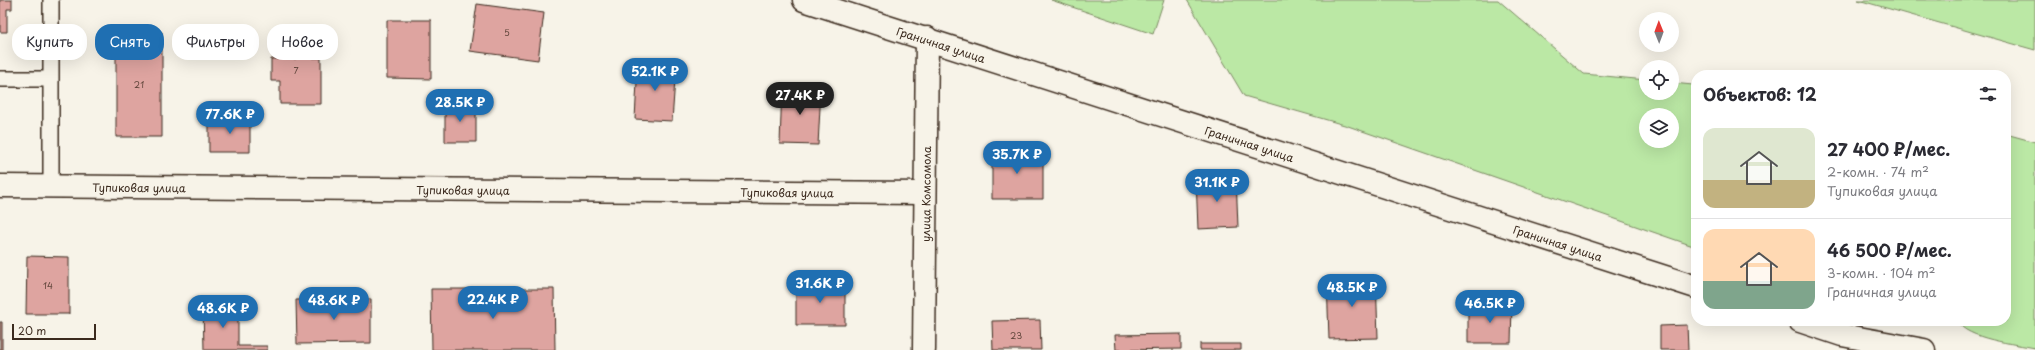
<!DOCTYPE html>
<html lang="ru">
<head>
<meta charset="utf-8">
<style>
  :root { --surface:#fff; --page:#f2f2f3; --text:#2b2b33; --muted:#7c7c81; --line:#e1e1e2; --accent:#1f6fb2 }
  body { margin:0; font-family:"Playpen Sans",sans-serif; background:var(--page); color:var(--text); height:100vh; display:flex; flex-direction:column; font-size:15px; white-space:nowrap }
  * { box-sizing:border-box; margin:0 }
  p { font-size:13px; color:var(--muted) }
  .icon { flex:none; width:22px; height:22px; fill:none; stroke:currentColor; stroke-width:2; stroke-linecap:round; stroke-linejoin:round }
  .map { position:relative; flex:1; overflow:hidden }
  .sheet { position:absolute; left:1691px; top:70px; width:320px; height:256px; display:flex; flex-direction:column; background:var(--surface); border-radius:16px; box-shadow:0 4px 16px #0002 }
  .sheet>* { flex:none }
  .hud { position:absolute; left:12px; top:24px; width:380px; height:36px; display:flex; gap:8px }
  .needle { width:26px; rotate:359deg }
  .tools { position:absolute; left:1639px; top:12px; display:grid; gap:8px }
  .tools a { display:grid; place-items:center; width:40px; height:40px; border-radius:50%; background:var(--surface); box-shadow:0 4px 16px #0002; font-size:20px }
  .scale { position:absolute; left:12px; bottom:10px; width:84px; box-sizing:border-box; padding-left:4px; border:2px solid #3b2a1e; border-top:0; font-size:11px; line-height:14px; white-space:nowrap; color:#3b2a1e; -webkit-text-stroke:3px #f7f3e8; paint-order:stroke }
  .price { position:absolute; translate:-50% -34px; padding:0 9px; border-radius:14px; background:var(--accent); color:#fff; font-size:13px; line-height:26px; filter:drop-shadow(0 1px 2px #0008) }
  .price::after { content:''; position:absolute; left:50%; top:24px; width:12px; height:9px; margin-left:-6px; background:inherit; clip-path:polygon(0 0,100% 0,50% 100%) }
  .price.selected { background:#222; color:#fff }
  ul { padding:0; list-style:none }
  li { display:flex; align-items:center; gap:12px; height:100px; padding:0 12px }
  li+li { border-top:1px solid var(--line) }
  li span { display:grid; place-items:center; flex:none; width:112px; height:80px; border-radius:12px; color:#555 }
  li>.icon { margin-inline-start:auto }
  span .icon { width:48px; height:48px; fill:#fffc; stroke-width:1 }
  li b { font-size:17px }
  h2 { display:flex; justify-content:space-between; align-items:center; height:48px; padding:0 12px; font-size:17px }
  .pill { padding:0 14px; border-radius:16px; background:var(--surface); box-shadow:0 4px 16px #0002; font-size:14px; line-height:36px }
  .pill.selected { background:var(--accent); color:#fff }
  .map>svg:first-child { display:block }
  .green { fill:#bbe8a5; stroke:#7b8962; fill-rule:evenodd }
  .building { fill:#dea4a0; stroke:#3b2a1e }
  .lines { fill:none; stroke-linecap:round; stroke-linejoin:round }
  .lane-casing { stroke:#3b2a1e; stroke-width:18 }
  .street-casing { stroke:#3b2a1e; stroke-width:25 }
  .lane { stroke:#f7f3e8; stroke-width:15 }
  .street { stroke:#f7f3e8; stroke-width:22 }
  .labels { text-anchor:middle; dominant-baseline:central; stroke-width:4; stroke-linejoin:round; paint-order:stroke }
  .number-label { font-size:9px; fill:#64483e }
  .street-label { font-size:11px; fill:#3b2a1e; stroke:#f7f3e8 }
</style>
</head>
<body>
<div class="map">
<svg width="2035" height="350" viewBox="0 0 2035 350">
  <rect width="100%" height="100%" fill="#f7f3e8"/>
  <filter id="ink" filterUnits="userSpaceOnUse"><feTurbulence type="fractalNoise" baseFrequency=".025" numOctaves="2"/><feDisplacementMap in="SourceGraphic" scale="8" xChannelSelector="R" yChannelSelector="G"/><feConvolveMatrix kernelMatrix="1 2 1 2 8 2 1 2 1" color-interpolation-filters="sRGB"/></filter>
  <g filter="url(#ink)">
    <path class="green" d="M1051,0H1164L1153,34Z
      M1187,0H1498L1584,74L1646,80V93H1672V83L1693,85L1696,86V247L1348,126L1244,96ZM1646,115H1672V141H1646Z
      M1858,0H2035V50Z
      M2006,134L2035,142V348C2016,344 1966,339 1957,321H2006Z"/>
    <path class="building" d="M0,0H12V9H7V32H0Z
      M477,4L544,13L538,60L470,51Z
      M387,20H431V79L387,78Z
      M116,32H162V137H116Z
      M296,48H312V58H321V104H280V81H271V59H296Z
      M638,63L676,65L672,121L635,119Z
      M782,86L821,89L818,145L780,144Z
      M445,104H476V142H445Z
      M250,117V152H209V118Z
      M992,151L1043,152V199H992Z
      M1236,177L1238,227L1198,229L1196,178Z
      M27,256L69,257V314H26Z
      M1376,277L1378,338L1329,339L1327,278Z
      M796,282L845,283V325H796Z
      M431,289H554L555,350H432Z
      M371,299V343L297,344L296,300Z
      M1468,305H1512L1511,343H1468Z
      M203,306H238V346H267V350H204Z
      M1040,320L1041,350H993L992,321Z
      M0,322H2V350H0Z
      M1687,325L1688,350H1660V326Z
      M1181,334V349L1116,350L1115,335Z
      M1200,344H1241V350H1200Z"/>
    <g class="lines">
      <defs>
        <path id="lane" d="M0,79H51
          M51,186V0"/>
        <g id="street">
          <path id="s1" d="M804,0L1696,287"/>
          <path id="s2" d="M0,186L925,193"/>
          <path d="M1800,321L1842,335L1924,350"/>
          <path id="s3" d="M924,350L927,38"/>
        </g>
      </defs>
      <use href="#lane" class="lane-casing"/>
      <use href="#street" class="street-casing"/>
      <use href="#lane" class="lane"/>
      <use href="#street" class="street"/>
    </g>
  </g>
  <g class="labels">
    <g class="number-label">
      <text x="507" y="32">5</text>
      <text x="296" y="70">7</text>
      <text x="139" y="84">21</text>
      <text x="48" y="285">14</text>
      <text x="1016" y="335">23</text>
    </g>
    <g class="street-label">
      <text stroke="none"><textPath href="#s1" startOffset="144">Граничная улица</textPath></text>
      <text stroke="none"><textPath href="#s1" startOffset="468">Граничная улица</textPath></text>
      <text stroke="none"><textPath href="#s2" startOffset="139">Тупиковая улица</textPath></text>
      <text stroke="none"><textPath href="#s2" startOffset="463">Тупиковая улица</textPath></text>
      <text stroke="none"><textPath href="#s2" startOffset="787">Тупиковая улица</textPath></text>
      <text stroke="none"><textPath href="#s3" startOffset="156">улица Комсомола</textPath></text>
      <text stroke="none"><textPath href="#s1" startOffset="792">Граничная улица</textPath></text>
    </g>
  </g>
</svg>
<div class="tools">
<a><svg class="needle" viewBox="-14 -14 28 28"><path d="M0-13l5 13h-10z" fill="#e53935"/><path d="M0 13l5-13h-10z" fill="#7c7c81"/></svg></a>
<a><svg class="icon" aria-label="locate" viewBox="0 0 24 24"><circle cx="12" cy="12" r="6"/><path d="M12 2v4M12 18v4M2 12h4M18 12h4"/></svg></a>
<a><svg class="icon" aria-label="layers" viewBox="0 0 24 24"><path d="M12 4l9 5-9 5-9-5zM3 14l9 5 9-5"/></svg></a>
</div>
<div class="scale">20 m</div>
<b class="price" style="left:655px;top:92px">52.1K ₽</b>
<b class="price selected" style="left:800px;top:116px">27.4K ₽</b>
<b class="price" style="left:460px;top:123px">28.5K ₽</b>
<b class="price" style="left:230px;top:135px">77.6K ₽</b>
<b class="price" style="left:1017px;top:175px">35.7K ₽</b>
<b class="price" style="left:1217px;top:203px">31.1K ₽</b>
<b class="price" style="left:820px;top:304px">31.6K ₽</b>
<b class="price" style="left:1352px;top:308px">48.5K ₽</b>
<b class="price" style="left:493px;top:320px">22.4K ₽</b>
<b class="price" style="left:334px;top:321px">48.6K ₽</b>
<b class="price" style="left:1490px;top:324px">46.5K ₽</b>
<b class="price" style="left:223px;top:329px">48.6K ₽</b>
<div class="hud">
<a class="pill">Купить</a>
<a class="pill selected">Снять</a>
<a class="pill">Фильтры</a>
<a class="pill">Новое</a>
</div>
<section class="sheet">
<h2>Объектов: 12<svg class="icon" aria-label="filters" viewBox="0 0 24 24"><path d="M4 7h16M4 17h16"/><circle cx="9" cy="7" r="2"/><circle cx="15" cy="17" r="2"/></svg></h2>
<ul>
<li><span style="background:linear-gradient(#dfe7d0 65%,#c2b280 0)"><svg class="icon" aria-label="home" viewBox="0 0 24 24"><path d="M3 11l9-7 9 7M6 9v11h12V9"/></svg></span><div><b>27 400 ₽/мес.</b><p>2-комн. · 74 m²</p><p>Тупиковая улица</p></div></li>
<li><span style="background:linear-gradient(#ffd9b3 65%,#7fa58c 0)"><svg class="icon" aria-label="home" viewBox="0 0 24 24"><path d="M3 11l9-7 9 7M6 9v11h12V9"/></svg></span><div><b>46 500 ₽/мес.</b><p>3-комн. · 104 m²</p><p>Граничная улица</p></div></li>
</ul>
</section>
</div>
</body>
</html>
